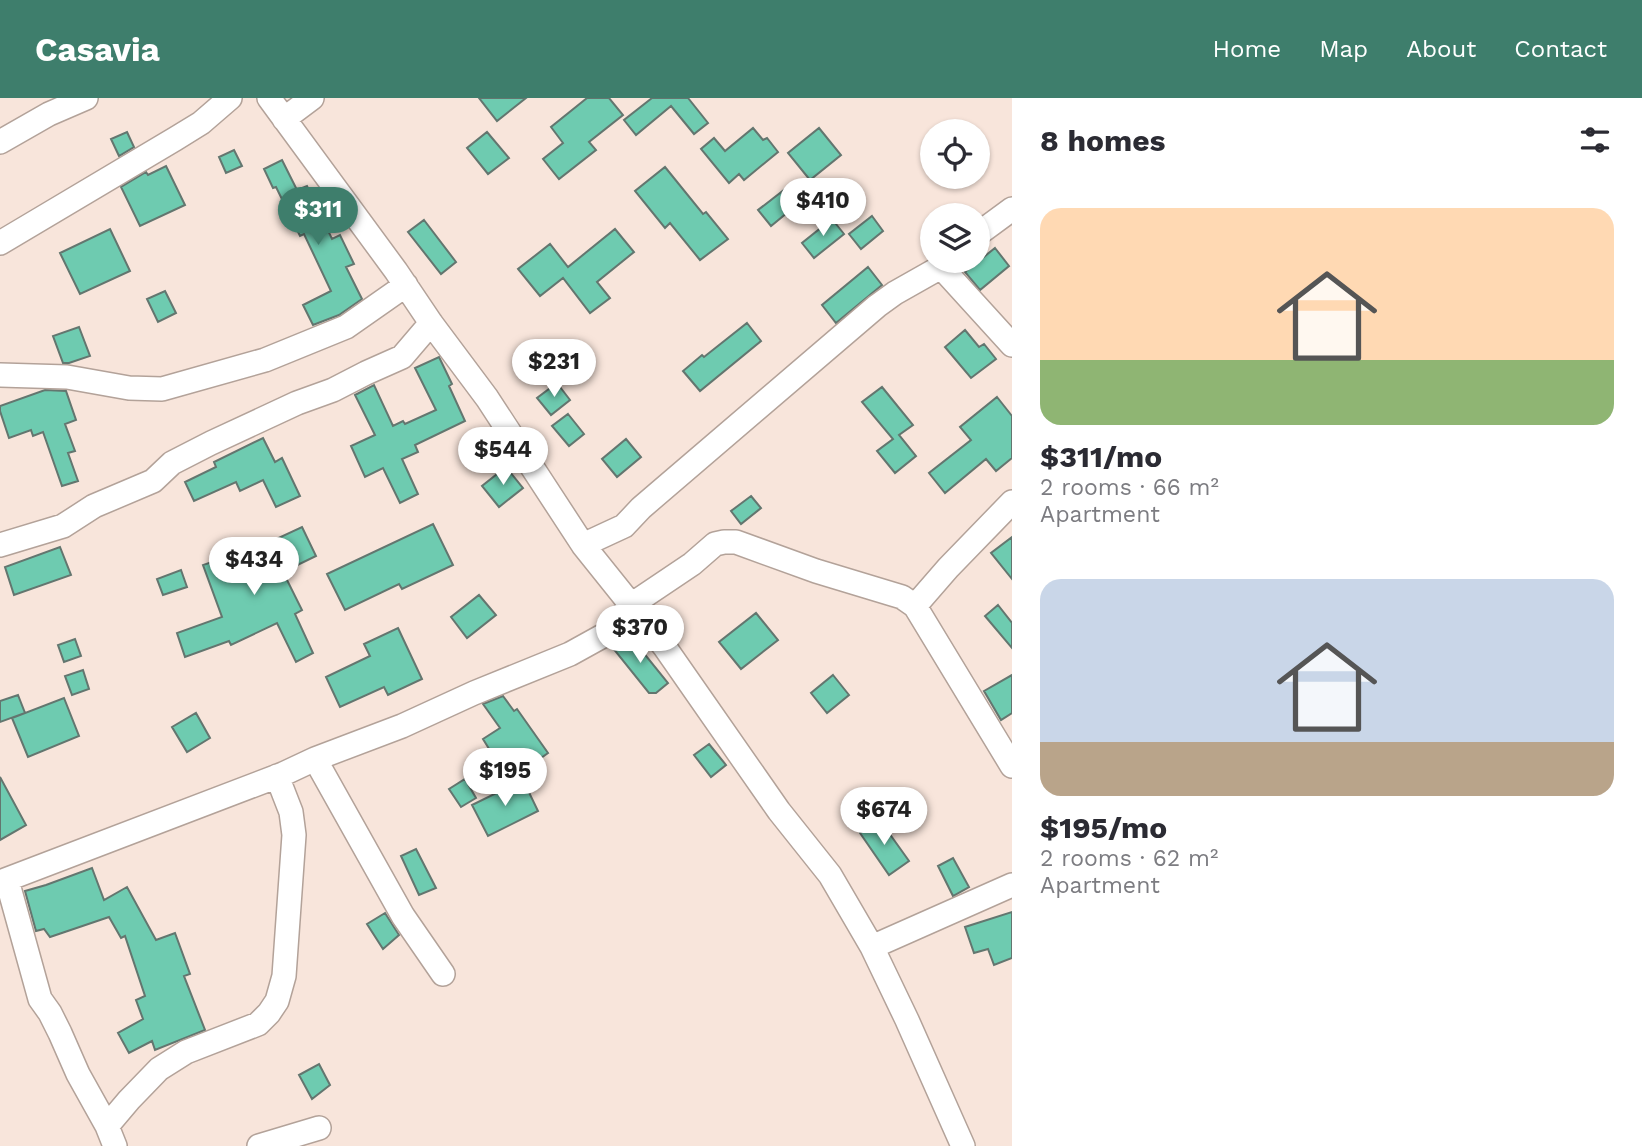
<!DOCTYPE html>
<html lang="en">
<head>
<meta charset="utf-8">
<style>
  :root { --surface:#fff; --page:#f7f7f7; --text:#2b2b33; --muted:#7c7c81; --accent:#3e7e6c }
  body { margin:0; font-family:"Work Sans",sans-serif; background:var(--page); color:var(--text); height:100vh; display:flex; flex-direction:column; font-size:26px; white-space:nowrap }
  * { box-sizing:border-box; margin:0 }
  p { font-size:23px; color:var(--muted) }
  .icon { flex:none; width:38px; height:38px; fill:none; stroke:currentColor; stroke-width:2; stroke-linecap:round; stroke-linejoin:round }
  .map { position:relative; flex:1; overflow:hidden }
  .side { display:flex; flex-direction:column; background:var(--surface); width:630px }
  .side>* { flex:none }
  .tools { position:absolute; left:920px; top:21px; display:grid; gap:14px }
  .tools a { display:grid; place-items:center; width:70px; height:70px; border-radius:50%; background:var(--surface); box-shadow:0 2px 5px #0004; font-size:35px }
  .price { position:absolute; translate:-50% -60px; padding:0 16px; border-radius:24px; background:#fff; color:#222; font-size:23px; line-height:46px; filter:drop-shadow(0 2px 4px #0008) }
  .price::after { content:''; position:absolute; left:50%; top:42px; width:21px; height:16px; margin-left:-10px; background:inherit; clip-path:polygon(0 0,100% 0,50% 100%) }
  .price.selected { background:var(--accent); color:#fff }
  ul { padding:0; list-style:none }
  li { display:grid; align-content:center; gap:14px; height:371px; padding:0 28px }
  li span { display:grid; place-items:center; height:217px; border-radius:21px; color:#555 }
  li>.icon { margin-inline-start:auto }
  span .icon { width:126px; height:126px; fill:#fffc; stroke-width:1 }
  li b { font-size:30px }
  h2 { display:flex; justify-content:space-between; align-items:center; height:84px; padding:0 28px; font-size:30px }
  header { display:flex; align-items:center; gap:42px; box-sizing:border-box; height:98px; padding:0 35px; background:var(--accent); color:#fff }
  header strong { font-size:33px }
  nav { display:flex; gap:38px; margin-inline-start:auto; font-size:24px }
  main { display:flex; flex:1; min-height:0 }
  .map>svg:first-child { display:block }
  .building { fill:#6ecbb0; stroke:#63766f; stroke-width:2 }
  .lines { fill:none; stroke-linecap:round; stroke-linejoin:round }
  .street-casing { stroke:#b3a299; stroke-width:26 }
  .street { stroke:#fff; stroke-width:23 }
</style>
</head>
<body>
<header>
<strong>Casavia</strong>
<nav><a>Home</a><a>Map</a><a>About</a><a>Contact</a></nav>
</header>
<main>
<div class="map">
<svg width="1012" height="1048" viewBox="0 0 1012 1048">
  <rect width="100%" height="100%" fill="#f8e5db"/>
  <path class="building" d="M479,0H526L497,23Z
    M587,0H609L623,17L589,44L596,52L559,81L543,61L563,45L551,29Z
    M652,0H688L708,25L694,36L671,8L636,37L624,22Z
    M753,30L763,42L767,40L778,54L744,82L739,76L729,85L701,51L714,40L725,53Z
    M819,30L841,57L810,82L788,55Z
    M127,34L134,49L119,58L111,41Z
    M487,34L509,60L488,76L467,50Z
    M234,52L242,68L226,75L219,59Z
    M282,62L297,92L307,88L332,141L340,137L354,166L346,169L362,201L339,217L313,227L303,207L331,193L304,136L300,138L276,89L273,90L264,71Z
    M166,68L185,107L140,128L121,89L146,74L148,77Z
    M665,69L703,116L706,114L728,141L700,162L670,125L665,130L635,93Z
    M793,85L805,100L771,128L758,112Z
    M872,118L883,133L861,151L849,136Z
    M832,121L844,136L814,160L802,145Z
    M424,122L456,164L441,176L408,134Z
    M110,131L130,173L80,196L60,155Z
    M615,131L634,154L597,184L610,200L590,215L563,180L540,198L518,171L550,146L568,169Z
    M995,150L1009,168L980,192L965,174Z
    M868,169L882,187L836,225L822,207Z
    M165,193L176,215L158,224L147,201Z
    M747,225L761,243L700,293L683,273L702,257L704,259Z
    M79,229L90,258L69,265H63L53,238Z
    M965,232L979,249L984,246L996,261L971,280L945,249Z
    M439,259L452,286L449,288L465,323L415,347L418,354L402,361L418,396L400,405L383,370L365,379L351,348L375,337L355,297L374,287L393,328L403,323L405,326L436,312L415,270Z
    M557,285L570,302L551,317L537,300Z
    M882,289L913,327L899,337L916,358L895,375L877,353L893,341L862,304Z
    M45,292L66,293L76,322L65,326L75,353L68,355L78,383L62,388L43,334L33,338L31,332L9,340L0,313V308Z
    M997,299L1012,318V360L996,373L986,361L945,395L929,375L971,342L960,329Z
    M568,316L584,336L569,348L552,328Z
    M263,340L275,364L282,360L300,398L276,409L263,382L240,393L236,384L194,403L185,384L216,369L214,364Z
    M487,340L504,361L491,372L473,351Z
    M626,341L641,359L617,379L602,361Z
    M506,369L523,390L499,409L482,388Z
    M751,398L761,410L741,426L731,413Z
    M433,426L453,467L402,491L399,486L345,512L327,476Z
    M302,429L316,458L283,474L302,512L295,516L313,555L296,564L277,525L231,547L229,543L185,559L177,535L222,519L203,467L238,455L240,458Z
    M1012,439V481L991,455Z
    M60,449L71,477L14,497L5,469Z
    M181,472L187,489L163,497L157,481Z
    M479,497L496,517L467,540L451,519Z
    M998,507L1012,525V550L985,518Z
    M756,515L778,542L741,571L719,544Z
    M398,530L422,581L388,597L384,589L340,609L326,579L370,558L364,546Z
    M626,535L634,543L668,585L656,595H649L612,549L618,544Z
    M75,541L81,558L64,564L58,547Z
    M83,572L89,591L72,597L65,578Z
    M833,577L849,597L827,615L811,595Z
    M1012,577V615L1001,622L984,593Z
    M18,597L25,615L0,624V603Z
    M503,598L514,613L517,611L548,655L527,670L529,674L510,685L483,641L500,630L483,606Z
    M64,600L79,638L28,659L12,620Z
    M196,615L210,640L187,654L172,629Z
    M709,646L726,667L711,679L694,657Z
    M0,679L26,727L0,742Z
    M465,681L476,700L461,709L449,691Z
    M523,682L538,713L488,738L472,707Z
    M879,721L909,763L889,777L860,735Z
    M416,751L436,790L419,797L401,758Z
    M953,760L969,789L953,798L938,768Z
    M92,770L104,802L127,789L156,842L175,835L190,876L184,878L205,932L155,952L152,943L129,955L118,935L143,921L136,902L145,898L125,838L121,840L109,819L50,839L44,831L36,833L25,793L46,787Z
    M1012,814V860L994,867L988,851L974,855L965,829Z
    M385,815L399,837L383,851L367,826Z
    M319,966L330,987L312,1001L299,977Z"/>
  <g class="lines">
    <defs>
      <path id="street" d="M269,0L396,173L431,225L487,300L583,447L664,548L779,713L830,777L872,849L907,922L963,1048
        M284,21L312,0
        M0,44L49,16L86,0
        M978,136L1012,111
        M0,145L175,41L201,25L230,0
        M941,169L1012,247
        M0,277L67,279L129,290L162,291L265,262L346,229L406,187
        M0,447L63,428L94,408L153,383L172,365L211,345L297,305L333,292L366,275L402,259L431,225
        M583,447L624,428L641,410L877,208L895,195L941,169L948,163
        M915,508L948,470L1012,404
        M315,661L403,818L443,876
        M7,782L40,901L50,915L60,935L78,976L107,1028L115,1048
        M0,784L283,676L315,661L402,628L474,595L570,556L608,535L631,507L692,466L715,446L724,444H736L816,473L892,496L902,499L915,508L1012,668
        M872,849L1012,787
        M107,1028L129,1002L159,971L186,954L258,926L269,915L277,903L284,878L294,737L291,714L277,678
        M259,1048L319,1030"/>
    </defs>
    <use href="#street" class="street-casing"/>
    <use href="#street" class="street"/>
  </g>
</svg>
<div class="tools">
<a><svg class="icon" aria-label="locate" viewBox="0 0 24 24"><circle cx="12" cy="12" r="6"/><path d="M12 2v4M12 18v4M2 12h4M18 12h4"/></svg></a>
<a><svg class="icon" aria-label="layers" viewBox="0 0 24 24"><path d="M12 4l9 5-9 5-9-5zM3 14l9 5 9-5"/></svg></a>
</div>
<b class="price" style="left:823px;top:140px">$410</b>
<b class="price selected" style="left:318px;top:149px">$311</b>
<b class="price" style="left:554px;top:301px">$231</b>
<b class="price" style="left:503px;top:389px">$544</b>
<b class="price" style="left:254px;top:499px">$434</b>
<b class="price" style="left:640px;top:567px">$370</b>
<b class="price" style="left:505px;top:710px">$195</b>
<b class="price" style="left:884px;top:749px">$674</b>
</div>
<section class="side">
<h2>8 homes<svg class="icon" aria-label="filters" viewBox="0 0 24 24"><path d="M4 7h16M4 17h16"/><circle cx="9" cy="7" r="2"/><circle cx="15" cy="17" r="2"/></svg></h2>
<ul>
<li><span style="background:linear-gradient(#ffd9b3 70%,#8fb573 0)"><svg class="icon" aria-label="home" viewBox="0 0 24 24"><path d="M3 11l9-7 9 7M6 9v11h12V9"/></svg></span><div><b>$311/mo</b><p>2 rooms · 66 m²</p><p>Apartment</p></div></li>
<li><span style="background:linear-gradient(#c9d6e8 75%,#b9a48a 0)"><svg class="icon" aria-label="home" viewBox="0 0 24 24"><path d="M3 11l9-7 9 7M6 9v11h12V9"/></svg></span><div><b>$195/mo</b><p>2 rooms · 62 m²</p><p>Apartment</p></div></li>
</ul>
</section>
</main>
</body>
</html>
